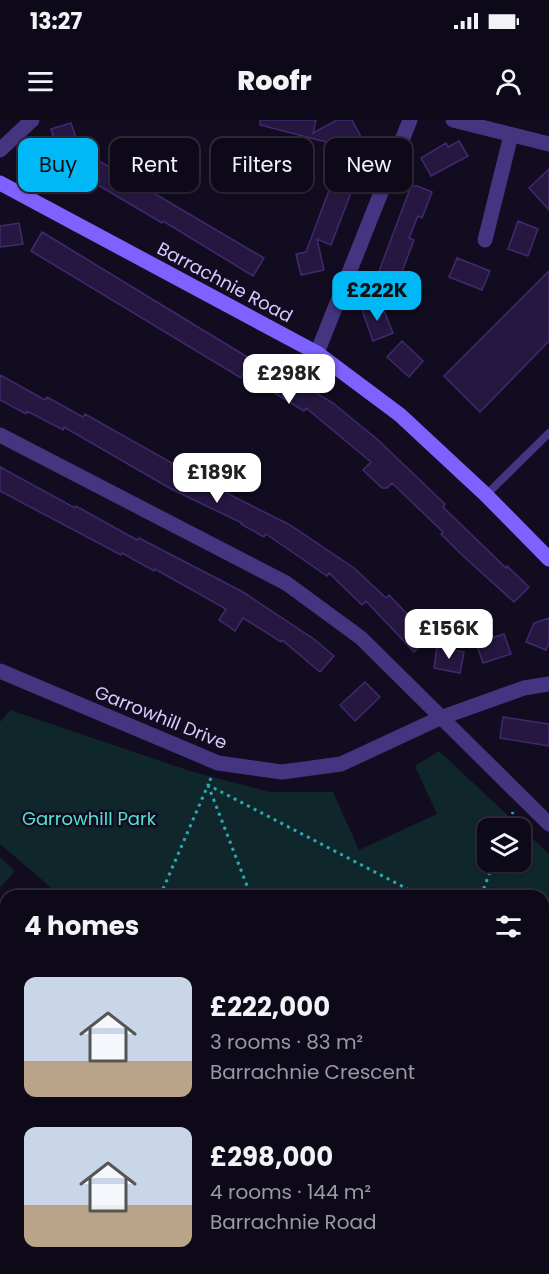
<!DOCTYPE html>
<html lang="en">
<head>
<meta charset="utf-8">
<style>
  :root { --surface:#0e0918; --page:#171221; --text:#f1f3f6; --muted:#9b9aa2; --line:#2e2a37; --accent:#00b8f6 }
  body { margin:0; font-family:Poppins,sans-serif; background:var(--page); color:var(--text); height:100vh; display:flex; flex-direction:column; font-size:22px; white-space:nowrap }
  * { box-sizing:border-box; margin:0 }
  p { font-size:20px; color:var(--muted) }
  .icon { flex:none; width:33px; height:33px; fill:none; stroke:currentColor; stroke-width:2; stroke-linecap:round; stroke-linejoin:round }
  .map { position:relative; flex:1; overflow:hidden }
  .panel { position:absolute; left:0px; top:770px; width:549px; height:386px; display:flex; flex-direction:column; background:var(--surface); border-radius:18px 18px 0 0; box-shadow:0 2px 4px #0004,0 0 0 2px var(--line) }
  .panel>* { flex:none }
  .guide { position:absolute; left:18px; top:18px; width:513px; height:54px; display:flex; gap:12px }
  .buttons { position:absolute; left:477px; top:698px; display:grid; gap:12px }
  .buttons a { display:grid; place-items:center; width:54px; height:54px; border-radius:12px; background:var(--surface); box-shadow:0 2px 4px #0004,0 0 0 2px var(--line); font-size:30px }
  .price { position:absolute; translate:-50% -51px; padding:0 14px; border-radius:12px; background:#fff; color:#222; font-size:20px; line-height:39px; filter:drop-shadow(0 2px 3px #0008) }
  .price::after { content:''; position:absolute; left:50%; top:36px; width:18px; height:14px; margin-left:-9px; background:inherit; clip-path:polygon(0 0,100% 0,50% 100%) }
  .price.active { background:var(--accent); color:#111 }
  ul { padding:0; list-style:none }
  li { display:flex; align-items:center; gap:18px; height:150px; padding:0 24px }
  li span { display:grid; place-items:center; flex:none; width:168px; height:120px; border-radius:12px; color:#555 }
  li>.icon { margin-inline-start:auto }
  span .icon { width:72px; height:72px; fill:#fffc; stroke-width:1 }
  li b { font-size:26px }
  h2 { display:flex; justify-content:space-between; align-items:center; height:72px; padding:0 24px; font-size:26px }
  .pill { padding:0 21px; border-radius:12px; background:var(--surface); box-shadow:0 2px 4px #0004,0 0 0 2px var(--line); font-size:21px; line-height:54px }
  .pill.active { background:var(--accent); color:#111 }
  .status { display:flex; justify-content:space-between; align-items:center; height:42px; padding:0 30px; background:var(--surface); direction:ltr }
  .status svg { height:16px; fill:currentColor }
  header { display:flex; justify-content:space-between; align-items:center; height:78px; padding:0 24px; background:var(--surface); font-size:27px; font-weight:800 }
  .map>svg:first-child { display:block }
  .green { fill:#0f272a; fill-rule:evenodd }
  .building { fill:#261741; stroke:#41296e; stroke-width:1.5 }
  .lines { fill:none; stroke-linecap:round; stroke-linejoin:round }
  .path { stroke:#2aa8b4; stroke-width:3; stroke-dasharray:3 4.5; stroke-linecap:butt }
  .lane { stroke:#433580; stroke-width:8 }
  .street { stroke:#433580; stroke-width:15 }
  .secondary { stroke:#7d62ff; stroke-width:15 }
  .labels { text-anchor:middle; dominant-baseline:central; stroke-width:5; stroke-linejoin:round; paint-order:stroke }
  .street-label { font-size:18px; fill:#d9cbff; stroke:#120c20 }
  .park-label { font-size:18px; fill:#54e2d4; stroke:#120c20 }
</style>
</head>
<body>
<div class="status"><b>13:27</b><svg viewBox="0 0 49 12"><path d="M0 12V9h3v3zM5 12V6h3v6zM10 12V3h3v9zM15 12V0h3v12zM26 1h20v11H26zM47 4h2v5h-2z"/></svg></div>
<header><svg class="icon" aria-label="menu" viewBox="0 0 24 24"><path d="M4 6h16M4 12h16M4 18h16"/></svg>Roofr<svg class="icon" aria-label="person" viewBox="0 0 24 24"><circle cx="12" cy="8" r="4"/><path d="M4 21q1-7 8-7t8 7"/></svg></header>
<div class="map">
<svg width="549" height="1154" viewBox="0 0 549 1154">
  <rect width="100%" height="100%" fill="#120c20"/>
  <path class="green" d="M10,590L193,652L270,672H333L359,730L437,694L415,646L439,631L549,734V1017L543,1028V776L53,775L55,771L0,724V602ZM488,708H520V741H488Z
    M0,737L15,751L0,768Z
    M6,840V1108L0,1104V847Z
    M543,1135L549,1138V1154H86L77,1149H543Z"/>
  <path class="building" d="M260,0H316L313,13L337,0H352L369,32L341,46L330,23L260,5Z
    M71,3L83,38L62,45L51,9Z
    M459,21L468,36L431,56L421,38L446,23L448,27Z
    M95,42H101L264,138L253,156L163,101L162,103L86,58Z
    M549,49V90L529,68Z
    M334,57L354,65L331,125L317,119L324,150L301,155L296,134L306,132Z
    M411,66H417L432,72L422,98L418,96L409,118L414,120L398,162L378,154Z
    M518,101L538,109L528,136L508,129Z
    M19,103L23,124L0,127V106Z
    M42,112L239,232L262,246L265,242L333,283L378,320L445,384L443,387L506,448L507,446L529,467L514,482L460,433L441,414L443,412L392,363L387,368H382L363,350L371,342L306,288L304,291L243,254L241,258L31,131Z
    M457,138L490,151L482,170L449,157Z
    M549,151V221L480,292L444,256Z
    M381,183L393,213L373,221L362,190Z
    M402,221L423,241L409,257L387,237Z
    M0,255L45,280L47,277L83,297L85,294L172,343L171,345L290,405L354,448L386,478L389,475L430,518L414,532L366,481L362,485L329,453L327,456L266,414L264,417L241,404L242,403L173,370L64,307L63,310L27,291L26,294L0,280Z
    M0,347L75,388L76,386L137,420L139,418L243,472L314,519L334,536L320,552L282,520L281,522L243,498L235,511L219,500L226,489L155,449L154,451L122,433L121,435L0,371Z
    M549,498V523L546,530L526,522L534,503Z
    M504,514L511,534L483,543L476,523Z
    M437,527L464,532L460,553L434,548Z
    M365,562L380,577L355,601L340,585Z
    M503,597L549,604V626L500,618Z"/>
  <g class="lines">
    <path class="path" d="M211,658L208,665L251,776
      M507,708L513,692
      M160,776L208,665L421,776
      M481,776L494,741
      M462,1149V1154"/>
    <path class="lane" d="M486,375L549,313"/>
    <path class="street" d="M453,0L549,24
      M0,30L32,0
      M485,120L511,15
      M317,233L410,0
      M0,315L286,463L361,518L549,704
      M0,551L218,643L282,652L341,644L440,598L524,568L549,564
      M0,1113L6,1116
      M63,1149L71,1154"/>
    <path class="secondary" d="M0,63L317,233L400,295L486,375L549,439"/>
  </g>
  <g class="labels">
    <g class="street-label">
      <text transform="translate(225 162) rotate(28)">Barrachnie Road</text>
      <text transform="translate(161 597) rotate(22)">Garrowhill Drive</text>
    </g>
    <g class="park-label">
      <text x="89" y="698">Garrowhill Park</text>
    </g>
  </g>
</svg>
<div class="buttons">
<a><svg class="icon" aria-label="layers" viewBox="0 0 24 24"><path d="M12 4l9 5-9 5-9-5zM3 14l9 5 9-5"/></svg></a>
</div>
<b class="price active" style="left:377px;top:202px">£222K</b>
<b class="price" style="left:289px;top:285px">£298K</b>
<b class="price" style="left:217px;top:384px">£189K</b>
<b class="price" style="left:449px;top:540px">£156K</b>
<div class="guide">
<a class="pill active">Buy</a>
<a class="pill">Rent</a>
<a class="pill">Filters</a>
<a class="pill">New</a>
</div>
<section class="panel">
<h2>4 homes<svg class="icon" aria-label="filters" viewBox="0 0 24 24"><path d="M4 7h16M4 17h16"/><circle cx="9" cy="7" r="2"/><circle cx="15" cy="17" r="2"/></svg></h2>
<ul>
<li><span style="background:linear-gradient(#c9d6e8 70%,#b9a48a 0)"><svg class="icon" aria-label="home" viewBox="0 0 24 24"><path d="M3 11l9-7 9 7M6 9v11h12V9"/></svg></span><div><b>£222,000</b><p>3 rooms · 83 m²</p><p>Barrachnie Crescent</p></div></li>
<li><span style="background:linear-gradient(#c9d6e8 65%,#b9a48a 0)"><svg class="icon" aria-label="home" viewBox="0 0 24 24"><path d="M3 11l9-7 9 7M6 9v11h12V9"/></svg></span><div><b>£298,000</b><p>4 rooms · 144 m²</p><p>Barrachnie Road</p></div></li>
</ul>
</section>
</div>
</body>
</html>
